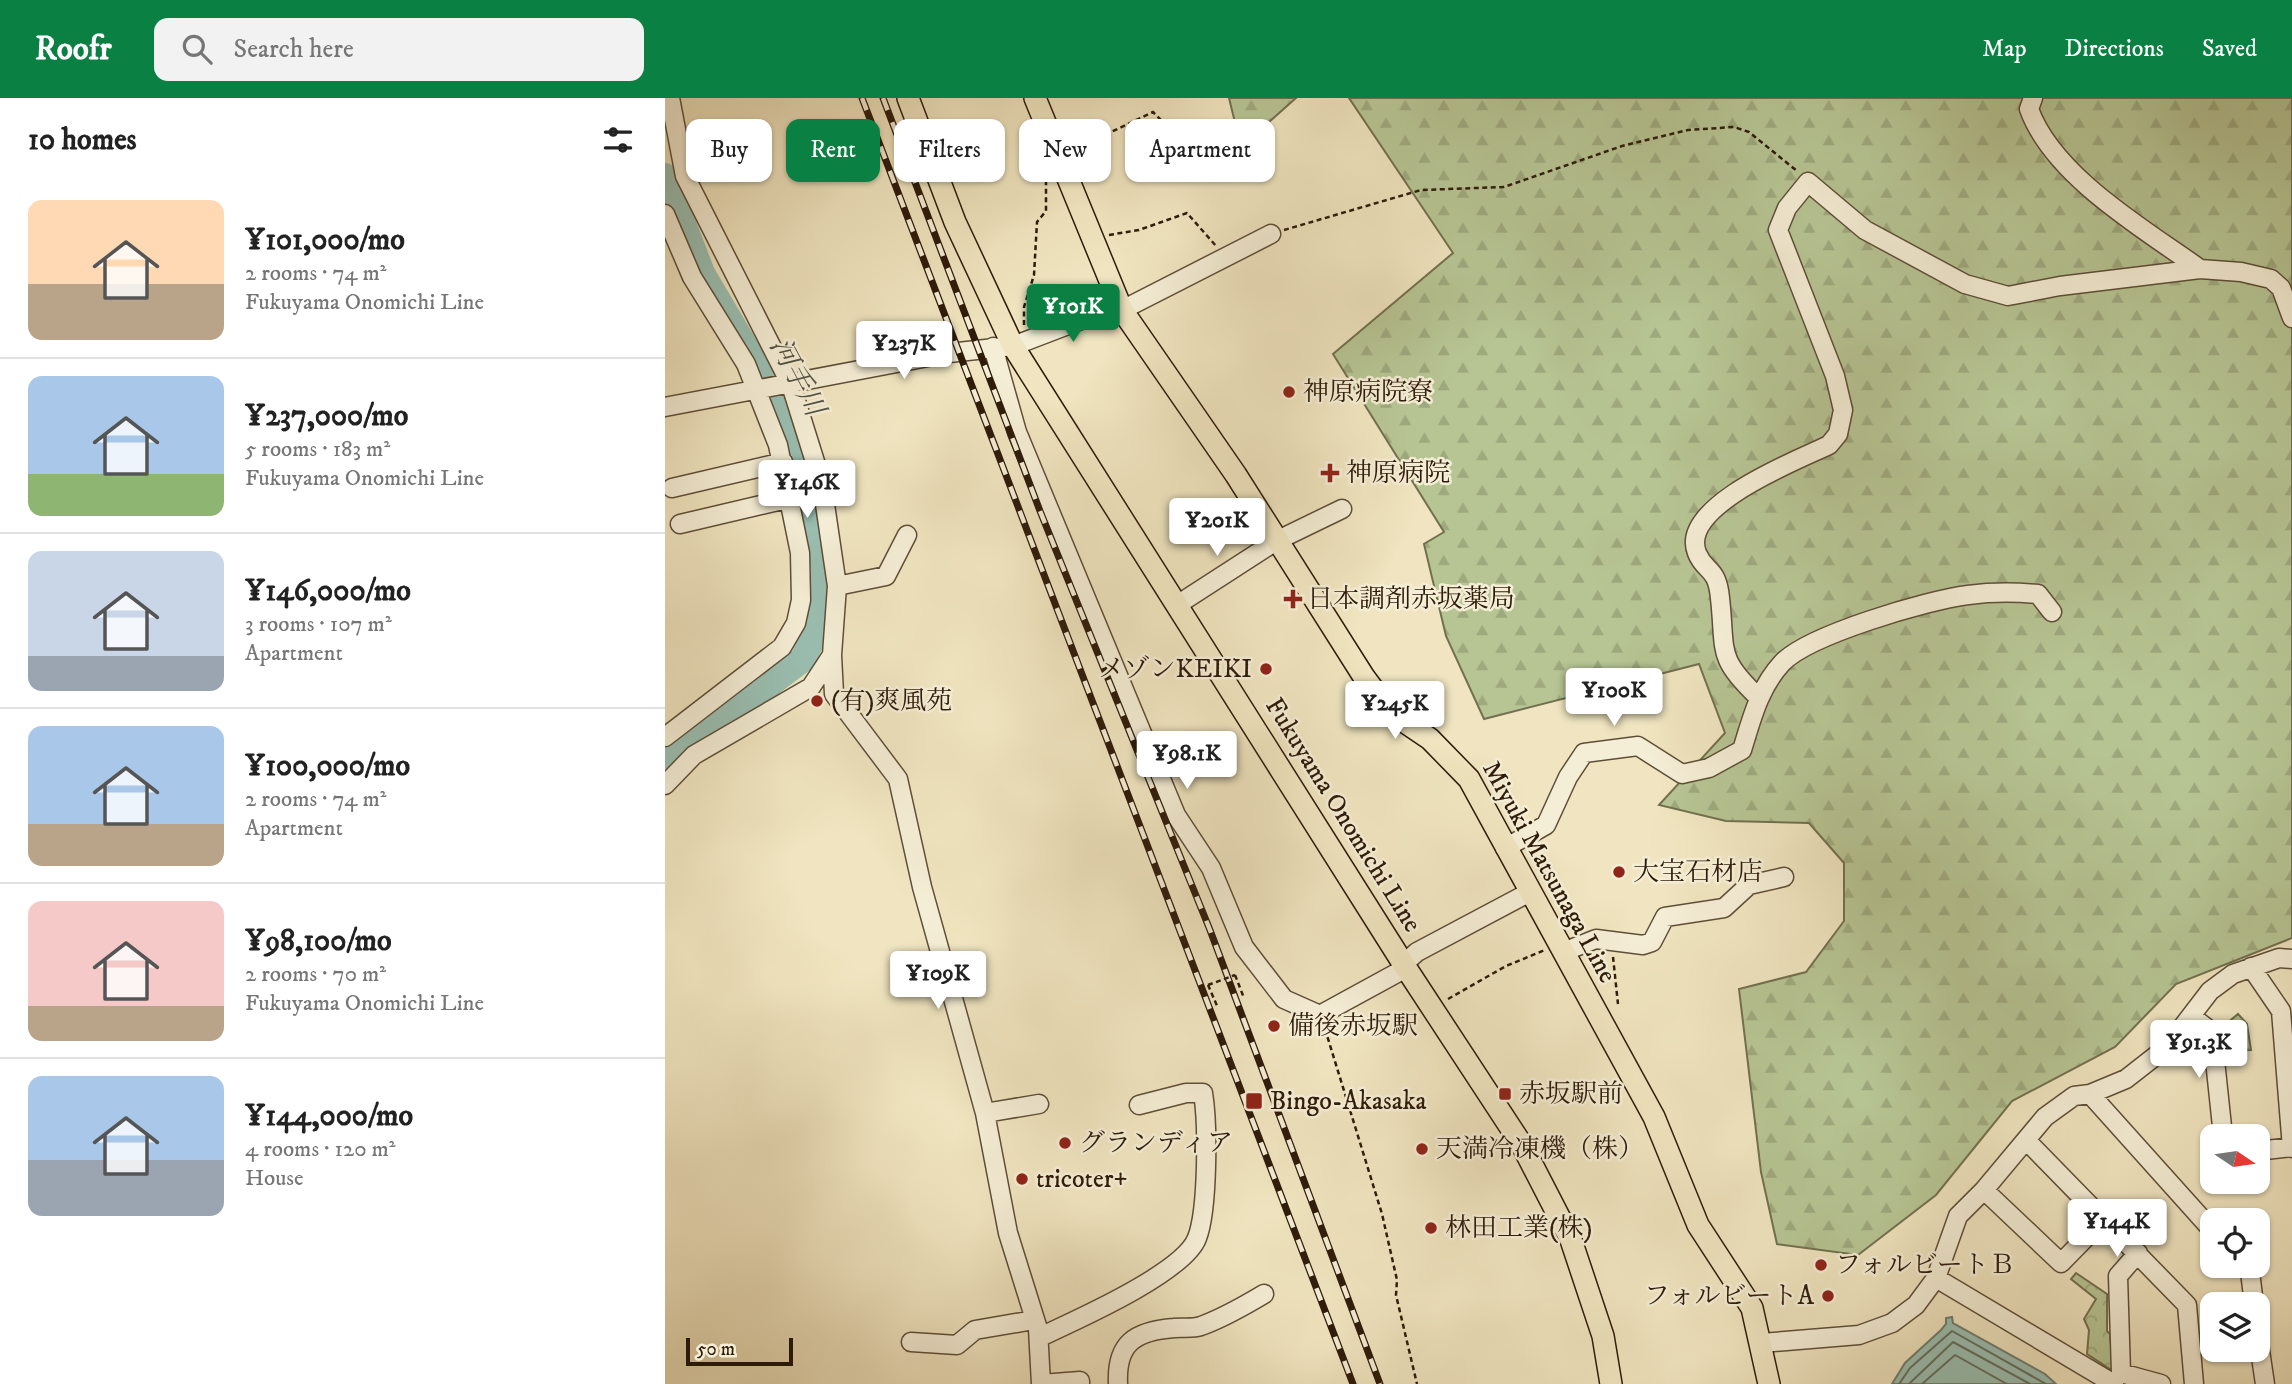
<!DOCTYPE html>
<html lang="en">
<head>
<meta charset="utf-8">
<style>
  :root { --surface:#fff; --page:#f2f2f2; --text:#222; --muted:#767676; --line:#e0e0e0; --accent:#0b8043 }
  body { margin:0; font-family:"IM FELL DW Pica","Noto Serif JP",serif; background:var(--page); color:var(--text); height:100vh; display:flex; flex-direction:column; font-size:26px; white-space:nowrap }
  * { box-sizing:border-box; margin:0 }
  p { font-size:23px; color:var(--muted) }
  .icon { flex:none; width:38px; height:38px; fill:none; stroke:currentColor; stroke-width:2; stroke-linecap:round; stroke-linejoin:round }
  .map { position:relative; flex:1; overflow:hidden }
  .sheet { display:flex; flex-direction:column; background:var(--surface); width:665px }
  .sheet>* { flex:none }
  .guide { position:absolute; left:21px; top:21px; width:665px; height:63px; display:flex; gap:14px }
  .needle { width:46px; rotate:103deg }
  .controls { position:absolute; left:1535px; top:1026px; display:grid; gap:14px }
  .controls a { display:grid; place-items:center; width:70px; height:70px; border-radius:14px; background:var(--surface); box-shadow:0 2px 5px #0004; font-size:35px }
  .scale { position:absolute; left:21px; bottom:18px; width:107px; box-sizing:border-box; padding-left:7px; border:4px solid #2e1b0a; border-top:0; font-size:19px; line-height:24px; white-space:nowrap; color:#2e1b0a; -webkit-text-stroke:5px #f5eed6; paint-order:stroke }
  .price { position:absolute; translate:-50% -60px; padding:0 16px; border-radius:7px; background:#fff; color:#222; font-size:23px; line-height:46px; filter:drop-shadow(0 2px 4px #0008) }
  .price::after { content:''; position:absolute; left:50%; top:42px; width:21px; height:16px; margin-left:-10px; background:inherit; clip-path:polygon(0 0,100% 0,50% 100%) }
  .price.on { background:var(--accent); color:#fff }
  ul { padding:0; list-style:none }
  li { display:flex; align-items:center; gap:21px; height:175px; padding:0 28px }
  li+li { border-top:2px solid var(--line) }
  li span { display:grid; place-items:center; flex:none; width:196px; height:140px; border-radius:14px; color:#555 }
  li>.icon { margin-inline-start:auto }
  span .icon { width:84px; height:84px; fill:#fffc; stroke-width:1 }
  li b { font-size:30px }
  h2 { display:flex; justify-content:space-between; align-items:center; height:84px; padding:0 28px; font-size:30px }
  .pill { padding:0 24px; border-radius:14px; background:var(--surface); box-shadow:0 2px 5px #0004; font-size:24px; line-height:63px }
  .pill.on { background:var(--accent); color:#fff }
  header { display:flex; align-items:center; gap:42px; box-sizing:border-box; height:98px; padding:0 35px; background:var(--accent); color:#fff }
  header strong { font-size:33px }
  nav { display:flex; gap:38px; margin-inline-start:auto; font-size:24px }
  .search { width:490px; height:63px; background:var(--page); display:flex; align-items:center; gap:18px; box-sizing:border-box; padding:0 24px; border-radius:14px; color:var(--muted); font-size:26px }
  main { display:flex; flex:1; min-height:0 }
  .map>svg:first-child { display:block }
  .forest { fill:url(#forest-firs); stroke:#72704f; stroke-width:2 }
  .park { fill:url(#park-crowns); stroke:#72704f; stroke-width:2 }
  .water { fill:#9abfb2; stroke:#6f7d6f; stroke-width:2 }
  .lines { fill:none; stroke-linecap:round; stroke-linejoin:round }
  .shore { stroke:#646d5e; stroke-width:2 }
  .river { stroke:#9abfb2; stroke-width:26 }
  .minor-casing { stroke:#5e4e38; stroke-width:21 }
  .major-casing { stroke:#2e1b0a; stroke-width:24 }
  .path { stroke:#2e1b0a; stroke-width:2.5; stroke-dasharray:5 3.5; stroke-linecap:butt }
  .minor { stroke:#f5eed6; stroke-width:18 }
  .major { stroke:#f0e5c0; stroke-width:21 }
  .rail-casing { stroke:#2e1b0a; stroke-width:7 }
  .rail { stroke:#f5eed6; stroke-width:4.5; stroke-dasharray:13; stroke-linecap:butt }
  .path-bridge { stroke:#2e1b0a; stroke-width:2.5; stroke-dasharray:5 3.5; stroke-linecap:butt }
  .poi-dot { fill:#8f2418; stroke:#f5eed6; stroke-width:2.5 }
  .labels { text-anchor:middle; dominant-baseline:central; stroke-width:5; stroke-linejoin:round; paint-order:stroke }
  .poi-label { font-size:26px; fill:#2e1b0a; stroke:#f5eed6; text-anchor:start }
  .street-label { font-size:26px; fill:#2e1b0a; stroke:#f5eed6 }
  .water-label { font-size:28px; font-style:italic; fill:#545445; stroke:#f5eed6 }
</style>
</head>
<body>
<header>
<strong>Roofr</strong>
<div class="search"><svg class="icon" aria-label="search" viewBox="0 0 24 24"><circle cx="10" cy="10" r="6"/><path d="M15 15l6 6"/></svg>Search here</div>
<nav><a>Map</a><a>Directions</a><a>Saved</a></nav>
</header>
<main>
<section class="sheet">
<h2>10 homes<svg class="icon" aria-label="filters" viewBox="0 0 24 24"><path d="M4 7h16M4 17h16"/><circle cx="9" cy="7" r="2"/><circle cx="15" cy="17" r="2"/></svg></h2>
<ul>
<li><span style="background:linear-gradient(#ffd9b3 60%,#b9a48a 0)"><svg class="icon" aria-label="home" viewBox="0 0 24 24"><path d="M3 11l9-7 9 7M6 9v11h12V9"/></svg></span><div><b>¥101,000/mo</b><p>2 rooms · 74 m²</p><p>Fukuyama Onomichi Line</p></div></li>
<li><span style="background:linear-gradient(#a9c7e8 70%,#8fb573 0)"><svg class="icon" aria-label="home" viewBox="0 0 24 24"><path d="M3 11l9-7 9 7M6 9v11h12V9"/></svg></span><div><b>¥237,000/mo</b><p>5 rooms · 183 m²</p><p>Fukuyama Onomichi Line</p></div></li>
<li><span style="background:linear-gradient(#c9d6e8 75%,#9aa5b1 0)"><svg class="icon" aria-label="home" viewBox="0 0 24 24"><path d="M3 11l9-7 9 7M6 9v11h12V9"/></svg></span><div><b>¥146,000/mo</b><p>3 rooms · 107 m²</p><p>Apartment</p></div></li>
<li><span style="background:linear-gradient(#a9c7e8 70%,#b9a48a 0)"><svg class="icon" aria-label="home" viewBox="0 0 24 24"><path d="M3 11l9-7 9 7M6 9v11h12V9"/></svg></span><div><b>¥100,000/mo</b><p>2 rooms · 74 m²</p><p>Apartment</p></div></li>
<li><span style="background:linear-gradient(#f6c9c9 75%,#b9a48a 0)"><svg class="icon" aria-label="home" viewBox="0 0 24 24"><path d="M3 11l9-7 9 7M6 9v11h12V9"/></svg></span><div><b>¥98,100/mo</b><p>2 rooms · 70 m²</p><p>Fukuyama Onomichi Line</p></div></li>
<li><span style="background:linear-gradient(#a9c7e8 60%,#9aa5b1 0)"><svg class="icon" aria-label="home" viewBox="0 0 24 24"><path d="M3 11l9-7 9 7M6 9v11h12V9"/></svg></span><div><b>¥144,000/mo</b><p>4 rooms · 120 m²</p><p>House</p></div></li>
</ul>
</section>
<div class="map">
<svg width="1627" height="1286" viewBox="0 0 1627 1286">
  <defs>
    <pattern id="forest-firs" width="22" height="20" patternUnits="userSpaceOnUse" patternTransform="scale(1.75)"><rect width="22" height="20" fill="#b7c594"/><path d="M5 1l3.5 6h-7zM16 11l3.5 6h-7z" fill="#9ea97e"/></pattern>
    <pattern id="park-crowns" width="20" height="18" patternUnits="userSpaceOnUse" patternTransform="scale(1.75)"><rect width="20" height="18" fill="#b7c594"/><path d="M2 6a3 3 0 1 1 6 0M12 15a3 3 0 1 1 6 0" fill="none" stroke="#9ea97e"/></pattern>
  </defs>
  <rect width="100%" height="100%" fill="#f0e5c0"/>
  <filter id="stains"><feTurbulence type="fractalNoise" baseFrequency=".00286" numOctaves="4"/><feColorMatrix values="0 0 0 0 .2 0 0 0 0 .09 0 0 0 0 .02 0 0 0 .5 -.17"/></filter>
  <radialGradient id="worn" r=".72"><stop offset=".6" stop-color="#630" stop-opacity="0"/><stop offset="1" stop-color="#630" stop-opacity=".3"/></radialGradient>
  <path class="forest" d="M564,0H631L576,49Z
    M684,0H1627V840L1511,886L1450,949L1347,1003L1271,1097L1193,1157L1112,1146L1096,1074L1074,891L1141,874L1179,823V765L1144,725L1061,723L994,707L1060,635L1034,566L819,621L781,538L759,446L779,434L668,256L788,155Z"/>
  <path class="park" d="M1573,916L1582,926L1586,952L1558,953L1554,932Z
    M1411,1175L1442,1196V1233L1445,1236L1448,1273L1422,1256L1424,1232L1419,1221L1431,1201L1406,1181Z"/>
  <path class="water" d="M1287,1219L1288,1225L1380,1276L1391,1286H1227L1240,1265L1276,1232L1281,1226V1220Z"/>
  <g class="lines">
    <path class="shore" d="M1234,1286L1245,1270L1287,1233L1381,1286
      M1244,1286L1288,1244L1365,1286
      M1257,1286L1290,1257L1342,1286"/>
    <path class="river" d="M0,78L37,175L122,319L145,385L159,472L155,525L138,561L77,607L22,640L0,658"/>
    <defs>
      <path id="minor" d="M5,0L20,78L126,287L157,386L172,488L167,557L169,596L233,681L257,789L320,1015L343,1135L373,1231L376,1286
        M1368,0L1364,11C1388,78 1479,131 1535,171
        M0,116L27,179L81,266L113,347L135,455L136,502L131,525L117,549L0,639
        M328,249L352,334L511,717L546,770L579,849L619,901L655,917L741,870L744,861L752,854L865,794
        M0,309L284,255L348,248L416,222L457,212L606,136
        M7,390L118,364
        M15,426L126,400
        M172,488L221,478L242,437
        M512,507L611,443L677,411
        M1093,599C1051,559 1061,554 1055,500C1052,468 1040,475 1032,455C1013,408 1133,362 1164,347L1173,336L1178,312L1170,278L1113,132L1122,110L1143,84L1200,132L1300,186L1343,198L1395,188L1535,171L1576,174L1606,181L1616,190L1627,220
        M0,687L29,657L146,589L167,557
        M840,750L881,727L903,679L919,655L973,648L1017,676L1044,670L1077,652C1087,620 1094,590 1117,565C1143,537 1263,502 1303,497C1326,494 1350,494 1373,496L1387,514
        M898,854L931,841L978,847L987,844L1000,819L1059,810L1084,787L1119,779
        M1586,869L1616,913L1627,1050
        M1526,918L1547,934L1558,1038
        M1425,996L1547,1132
        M320,1015L374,1006
        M1361,1042L1522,1207L1529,1286
        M1592,1053L1627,1049
        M1319,1092L1396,1165L1440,1120
        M1473,1155L1453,1178L1456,1275L1496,1286
        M1579,1167L1585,1174L1589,1206
        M1271,1180L1449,1286
        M1592,1232L1600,1286
        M375,1239C409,1223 519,1175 532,1140C543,1112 543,1025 538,995H521L474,1007
        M246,1244L292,1247L310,1232L369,1222
        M1096,1245L1194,1237L1227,1225L1251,1207L1271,1180L1293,1118L1319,1092L1380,1019L1409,998L1425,996L1461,981L1502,949L1545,893L1568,876L1614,860L1627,861
        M376,1286L415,1283V1286
        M453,1286C451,1245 470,1233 509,1230C518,1229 527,1231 536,1228C558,1220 579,1208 599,1196"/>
      <path id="major" d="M243,0L290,124L348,248L741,870L857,1047L906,1142L938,1238L946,1286
        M370,0L457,212L571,377L699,579L725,614L765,641L804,681L989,1019L1033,1127L1087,1210L1104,1286"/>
    </defs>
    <use href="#minor" class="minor-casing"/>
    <use href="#major" class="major-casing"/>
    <path class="path" d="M411,54L421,46L488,14L498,24
      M619,132L756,92L839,89L957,48L1023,32L1069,29L1084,34L1132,73
      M444,137L474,132L522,115L551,148
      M359,227V209L369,177L372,124L381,113V74
      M948,859L953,906
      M570,877L579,900
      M543,887L553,910
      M783,901L841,868L880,852
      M660,931L717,1116L732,1182L731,1197L752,1286"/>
    <use href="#minor" class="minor"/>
    <use href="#major" class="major"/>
    <defs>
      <path id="rail" d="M197,0L688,1286
        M218,0L375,413L545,832L715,1286"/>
    </defs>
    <use href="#rail" class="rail-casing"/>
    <use href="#rail" class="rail"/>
    <path class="path-bridge" d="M543,887L570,877"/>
  </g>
  <g class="poi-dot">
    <circle cx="624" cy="294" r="7"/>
    <path d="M661.5 364.5h7v7h7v7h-7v7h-7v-7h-7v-7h7z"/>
    <path d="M624.5 490.5h7v7h7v7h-7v7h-7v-7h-7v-7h7z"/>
    <circle cx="601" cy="571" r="7"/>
    <circle cx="152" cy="603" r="7"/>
    <circle cx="954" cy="774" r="7"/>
    <circle cx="609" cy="928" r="7"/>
    <rect x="833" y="989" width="14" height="14" rx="3.5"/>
    <rect x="580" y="994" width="18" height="18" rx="3.5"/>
    <circle cx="400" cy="1045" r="7"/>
    <circle cx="757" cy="1051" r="7"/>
    <circle cx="357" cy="1081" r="7"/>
    <circle cx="766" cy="1130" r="7"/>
    <circle cx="1156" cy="1167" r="7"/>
    <circle cx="1163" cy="1198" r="7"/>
  </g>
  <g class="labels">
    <g class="poi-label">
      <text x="638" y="294">神原病院寮</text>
      <text x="681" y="375">神原病院</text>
      <text x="642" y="501">日本調剤赤坂薬局</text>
      <text x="587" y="571" text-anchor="end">メゾンKEIKI</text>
      <text x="166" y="603">(有)爽風苑</text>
      <text x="968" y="774">大宝石材店</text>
      <text x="623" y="928">備後赤坂駅</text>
      <text x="854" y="996">赤坂駅前</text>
      <text x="605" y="1003">Bingo-Akasaka</text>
      <text x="414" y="1045">グランディア</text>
      <text x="771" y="1051">天満冷凍機（株）</text>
      <text x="371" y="1081">tricoter+</text>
      <text x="780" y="1130">林田工業(株)</text>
      <text x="1170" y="1167">フォルビートＢ</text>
      <text x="1149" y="1198" text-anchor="end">フォルビートA</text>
    </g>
    <g class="street-label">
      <text transform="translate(678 717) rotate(58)">Fukuyama Onomichi Line</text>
      <text transform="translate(884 774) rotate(61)">Miyuki Matsunaga Line</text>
    </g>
    <g class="water-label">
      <text transform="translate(132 279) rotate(62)">河手川</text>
    </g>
  </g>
  <rect width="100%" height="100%" filter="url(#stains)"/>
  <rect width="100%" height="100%" fill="url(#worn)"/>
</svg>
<div class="controls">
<a><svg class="needle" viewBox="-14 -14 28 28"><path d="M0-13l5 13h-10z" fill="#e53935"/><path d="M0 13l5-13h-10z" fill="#767676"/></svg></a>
<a><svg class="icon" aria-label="locate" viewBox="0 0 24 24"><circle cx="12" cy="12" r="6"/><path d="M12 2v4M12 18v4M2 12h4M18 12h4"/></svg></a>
<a><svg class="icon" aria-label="layers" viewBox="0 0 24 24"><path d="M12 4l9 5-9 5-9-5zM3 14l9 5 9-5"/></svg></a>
</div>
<div class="scale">50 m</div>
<b class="price on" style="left:408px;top:246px">¥101K</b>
<b class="price" style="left:239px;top:283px">¥237K</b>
<b class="price" style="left:142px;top:422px">¥146K</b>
<b class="price" style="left:552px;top:460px">¥201K</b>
<b class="price" style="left:949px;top:630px">¥100K</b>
<b class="price" style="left:730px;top:643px">¥245K</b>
<b class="price" style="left:522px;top:693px">¥98.1K</b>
<b class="price" style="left:273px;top:913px">¥109K</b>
<b class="price" style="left:1534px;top:982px">¥91.3K</b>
<b class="price" style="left:1452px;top:1161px">¥144K</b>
<div class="guide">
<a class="pill">Buy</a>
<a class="pill on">Rent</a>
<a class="pill">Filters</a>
<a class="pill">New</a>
<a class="pill">Apartment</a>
</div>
</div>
</main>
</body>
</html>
